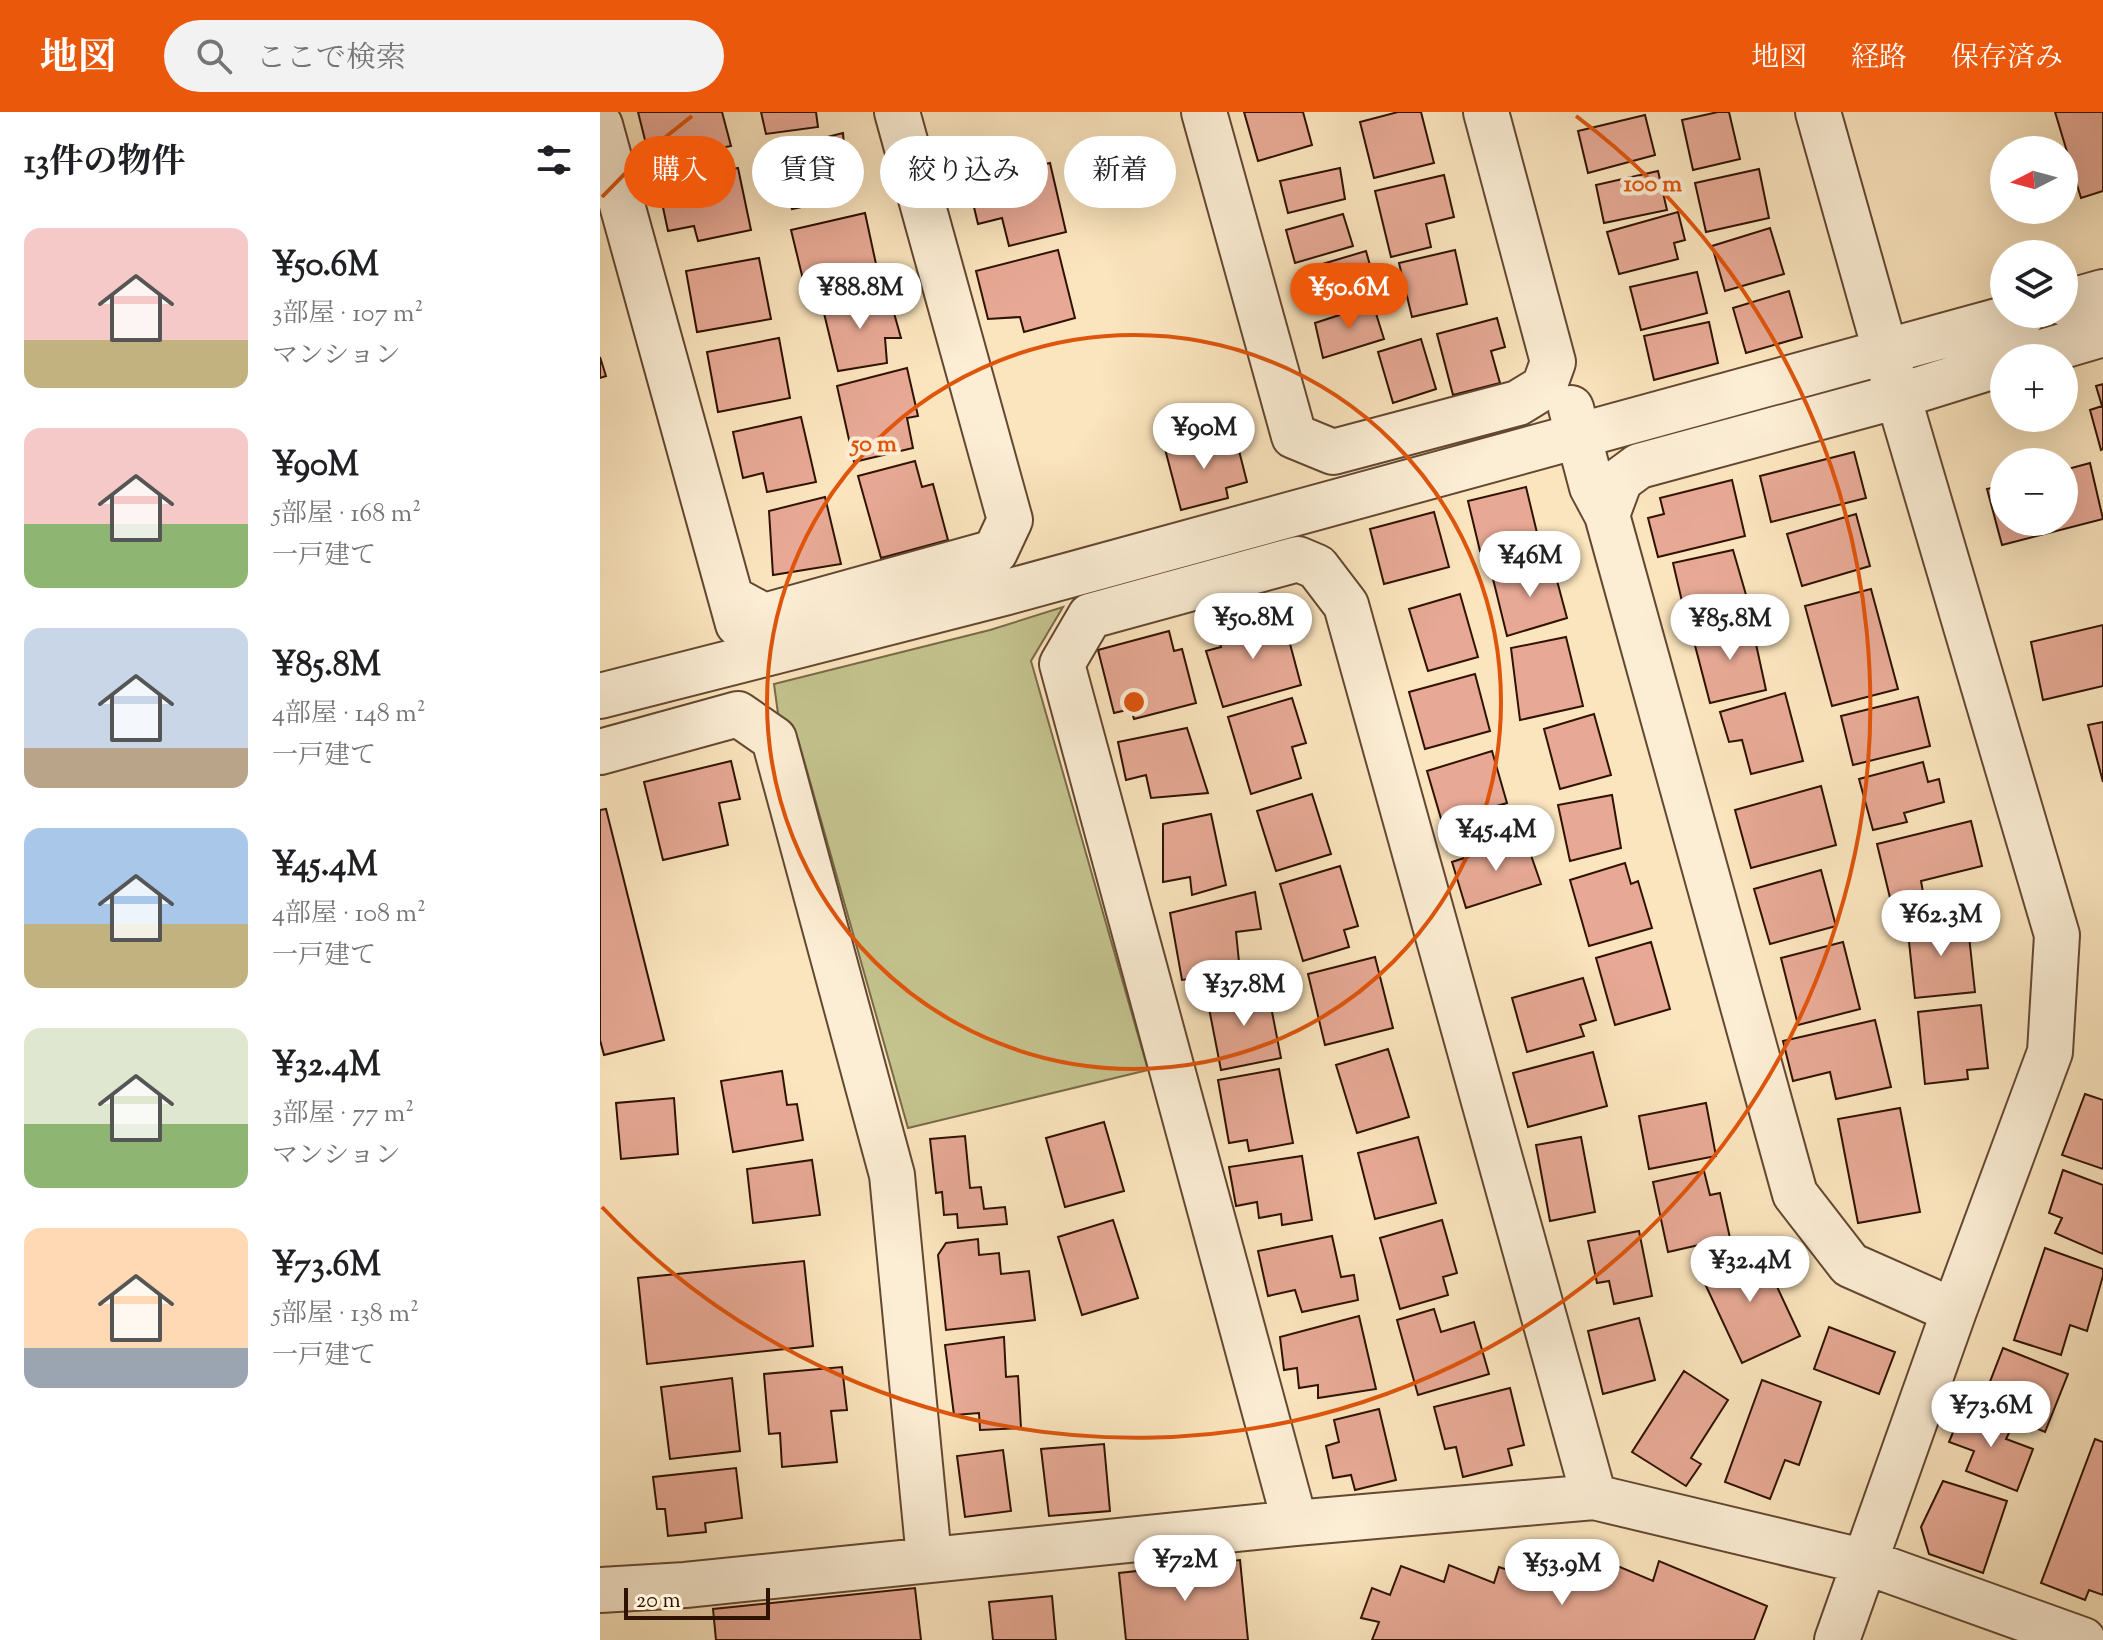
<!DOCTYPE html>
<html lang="ja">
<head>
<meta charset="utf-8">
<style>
  :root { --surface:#fff; --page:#f2f2f2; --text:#202124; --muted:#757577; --accent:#ea580c }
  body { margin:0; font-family:"Sorts Mill Goudy","Noto Serif JP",serif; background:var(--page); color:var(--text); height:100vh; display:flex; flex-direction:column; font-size:30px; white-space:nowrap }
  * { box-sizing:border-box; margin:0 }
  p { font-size:26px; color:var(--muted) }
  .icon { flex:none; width:44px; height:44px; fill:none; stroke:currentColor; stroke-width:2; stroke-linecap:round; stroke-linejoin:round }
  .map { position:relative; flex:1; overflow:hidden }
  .details { display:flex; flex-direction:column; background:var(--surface); width:600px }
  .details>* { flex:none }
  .top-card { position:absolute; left:24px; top:24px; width:760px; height:72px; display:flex; gap:16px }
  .needle { width:52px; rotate:264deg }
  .controls { position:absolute; left:1390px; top:24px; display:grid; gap:16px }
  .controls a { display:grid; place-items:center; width:88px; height:88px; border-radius:50%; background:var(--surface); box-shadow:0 8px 32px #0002; font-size:40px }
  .scale { position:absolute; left:24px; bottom:20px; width:146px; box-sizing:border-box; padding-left:8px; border:4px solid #301202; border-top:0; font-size:22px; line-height:28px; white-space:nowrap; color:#301202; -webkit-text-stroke:6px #fceed5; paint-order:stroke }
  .price { position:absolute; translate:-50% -68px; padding:0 18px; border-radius:28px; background:#fff; color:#222; font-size:26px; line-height:52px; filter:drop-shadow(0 2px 4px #0008) }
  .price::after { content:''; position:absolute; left:50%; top:48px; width:24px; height:18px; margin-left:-12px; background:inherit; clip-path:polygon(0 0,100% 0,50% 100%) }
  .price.selected { background:var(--accent); color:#fff }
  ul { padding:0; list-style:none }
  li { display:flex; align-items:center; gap:24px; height:200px; padding:0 24px }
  li span { display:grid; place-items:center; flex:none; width:224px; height:160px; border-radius:16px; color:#555 }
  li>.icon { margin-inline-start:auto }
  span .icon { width:96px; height:96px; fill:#fffc; stroke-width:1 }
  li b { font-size:34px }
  h2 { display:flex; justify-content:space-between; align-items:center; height:96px; padding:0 24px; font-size:34px }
  .pill { padding:0 28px; border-radius:36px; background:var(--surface); box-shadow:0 8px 32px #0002; font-size:28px; line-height:72px }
  .pill.selected { background:var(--accent); color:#fff }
  header { display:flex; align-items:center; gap:48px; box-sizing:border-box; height:112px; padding:0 40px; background:var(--accent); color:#fff }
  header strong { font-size:38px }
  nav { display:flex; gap:44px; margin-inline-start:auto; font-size:28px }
  .search { width:560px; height:72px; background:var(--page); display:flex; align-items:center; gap:20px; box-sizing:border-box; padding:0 28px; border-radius:44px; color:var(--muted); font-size:30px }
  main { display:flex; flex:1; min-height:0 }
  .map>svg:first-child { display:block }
  .green { fill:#c4c38e; stroke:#7a6a48; stroke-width:2 }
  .building { fill:#e7a995; stroke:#301202; stroke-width:2 }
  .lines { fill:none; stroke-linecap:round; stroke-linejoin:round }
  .minor-casing { stroke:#634731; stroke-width:48 }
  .minor { stroke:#fceed5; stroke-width:44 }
  .ring { fill:none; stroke:#df550c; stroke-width:4 }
  .centre { fill:#df550c; stroke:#fceed5; stroke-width:4 }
  .ring-label { font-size:24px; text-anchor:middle; font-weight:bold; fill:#df550c; stroke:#fceed5; stroke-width:8; stroke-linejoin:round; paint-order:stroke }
</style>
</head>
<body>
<header>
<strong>地図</strong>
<div class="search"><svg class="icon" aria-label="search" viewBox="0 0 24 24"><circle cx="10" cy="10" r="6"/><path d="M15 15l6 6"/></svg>ここで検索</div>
<nav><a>地図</a><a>経路</a><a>保存済み</a></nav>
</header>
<main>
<section class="details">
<h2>13件の物件<svg class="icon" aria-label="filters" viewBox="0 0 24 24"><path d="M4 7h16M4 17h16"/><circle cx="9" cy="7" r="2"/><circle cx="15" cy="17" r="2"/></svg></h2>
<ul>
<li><span style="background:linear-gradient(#f6c9c9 70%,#c2b280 0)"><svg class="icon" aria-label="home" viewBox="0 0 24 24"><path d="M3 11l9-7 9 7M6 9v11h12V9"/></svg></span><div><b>¥50.6M</b><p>3部屋 · 107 m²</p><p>マンション</p></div></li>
<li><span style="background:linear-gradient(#f6c9c9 60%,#8fb573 0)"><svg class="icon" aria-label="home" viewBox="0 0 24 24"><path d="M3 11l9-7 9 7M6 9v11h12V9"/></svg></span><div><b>¥90M</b><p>5部屋 · 168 m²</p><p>一戸建て</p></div></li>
<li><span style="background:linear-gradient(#c9d6e8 75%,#b9a48a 0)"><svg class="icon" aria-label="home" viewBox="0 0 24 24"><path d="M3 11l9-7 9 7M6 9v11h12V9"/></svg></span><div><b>¥85.8M</b><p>4部屋 · 148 m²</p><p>一戸建て</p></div></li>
<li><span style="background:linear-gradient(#a9c7e8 60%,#c2b280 0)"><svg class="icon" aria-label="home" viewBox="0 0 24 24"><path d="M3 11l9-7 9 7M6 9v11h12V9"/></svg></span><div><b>¥45.4M</b><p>4部屋 · 108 m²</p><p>一戸建て</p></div></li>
<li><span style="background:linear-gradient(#dfe7d0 60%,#8fb573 0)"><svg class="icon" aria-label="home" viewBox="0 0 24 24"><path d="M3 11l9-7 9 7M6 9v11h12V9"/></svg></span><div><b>¥32.4M</b><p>3部屋 · 77 m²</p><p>マンション</p></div></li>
<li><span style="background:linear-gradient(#ffd9b3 75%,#9aa5b1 0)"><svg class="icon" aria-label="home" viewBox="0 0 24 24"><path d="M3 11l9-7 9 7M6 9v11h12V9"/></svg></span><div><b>¥73.6M</b><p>5部屋 · 138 m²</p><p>一戸建て</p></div></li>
</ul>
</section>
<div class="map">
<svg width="1503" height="1528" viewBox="0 0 1503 1528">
  <rect width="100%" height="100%" fill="#fbe5be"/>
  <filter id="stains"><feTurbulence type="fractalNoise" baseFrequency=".0025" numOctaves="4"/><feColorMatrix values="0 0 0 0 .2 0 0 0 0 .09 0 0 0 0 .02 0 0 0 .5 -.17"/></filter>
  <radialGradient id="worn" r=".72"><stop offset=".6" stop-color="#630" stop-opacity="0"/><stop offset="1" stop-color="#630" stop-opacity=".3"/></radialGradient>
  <path class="green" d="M463,495L431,549L548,958L308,1016L198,627L179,609L174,572L390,518Z"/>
  <path class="building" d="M38,0H122L131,34L62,47L58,28L46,32Z
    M161,0H216L218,15L166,22Z
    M644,0H703L712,33L658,49Z
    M798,0H821L834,51L774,66L760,10Z
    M1118,0H1129L1140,47L1093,58L1082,8Z
    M1455,0H1503V79L1481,86Z
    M1045,3L1055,43L988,61L978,19Z
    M243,21L248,85L192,97L172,39Z
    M450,51L466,120L409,134L402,106L378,112L368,70Z
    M138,56L151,118L98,129L94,114L68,119L58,72Z
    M740,56L745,87L688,101L680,69Z
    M1159,57L1169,106L1106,120L1095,71Z
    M1058,59L1067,98L1004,111L996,73Z
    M844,63L854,105L826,112L831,135L791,145L775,79Z
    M1078,100L1085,128L1074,131L1078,147L1019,162L1007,120Z
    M265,101L276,152L261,156L264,170L207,184L191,118Z
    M743,102L753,134L695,151L686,118Z
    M1170,116L1184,162L1125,179L1112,134Z
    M458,138L475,206L424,220L420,205L388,207L376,159Z
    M855,138L867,192L812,205L799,151Z
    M766,139L777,178L710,198L699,159Z
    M159,146L171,207L97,220L86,159Z
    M1097,160L1107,201L1041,218L1030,175Z
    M279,179L281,202L294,201L301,226H285L287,251L238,259L222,193Z
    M1189,179L1202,225L1146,241L1133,196Z
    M773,192L784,227L723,246L715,211Z
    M897,206L905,235L891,239L900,271L853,283L837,222Z
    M1109,210L1118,251L1054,268L1044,224Z
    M179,226L190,286L118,300L107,240Z
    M821,227L836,277L793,291L778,240Z
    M0,245L6,264L0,266Z
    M307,256L318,304L307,306L313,336L254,350L237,274Z
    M1503,272V337L1501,338L1490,298L1502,294L1496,274Z
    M201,305L216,370L167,380L163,361L143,366L133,320Z
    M611,324L615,337L637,331L647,370L626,376L628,386L581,398L565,337Z
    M1254,340L1266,386L1171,410L1160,364Z
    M315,349L322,375L333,372L348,428L281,446L258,364Z
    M1490,351L1503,407L1402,433L1387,377L1404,373V410H1464V358Z
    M1132,368L1145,424L1058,445L1048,406L1064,402L1060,386Z
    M926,375L938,425L880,439L868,389Z
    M225,385L241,452L173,463L169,399Z
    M834,400L849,455L784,472L770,417Z
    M1256,402L1270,454L1202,474L1187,422Z
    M1133,438L1151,500L1088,515L1073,451Z
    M952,450L967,506L907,524L893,467Z
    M1271,477L1298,577L1232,594L1205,494Z
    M860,482L878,545L828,559L809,497Z
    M682,502L701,573L623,595L606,539L621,535L617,520Z
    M1151,509L1166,578L1110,591L1092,522Z
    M1503,513V574L1443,588L1431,530Z
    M569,519L574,539L582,537L596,591L534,607L531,597L514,601L498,538Z
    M966,525L983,594L920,608L911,536Z
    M875,562L890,619L825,637L809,580Z
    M1185,581L1203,649L1151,662L1142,628L1129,630L1120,600Z
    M1318,585L1330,634L1253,653L1241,604Z
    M692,586L706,631L692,635L701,666L651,682L628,605Z
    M994,602L1011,663L960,677L944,617Z
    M1503,610V670L1488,613Z
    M587,616L608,681L551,686L546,663L526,668L518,630Z
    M892,639L907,691L842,710L827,659Z
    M131,649L140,687L119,691L128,733L63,748L44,670Z
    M1323,650L1328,670L1339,667L1344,690L1304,701L1307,710L1273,718L1259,667Z
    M1221,674L1236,733L1151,756L1135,698Z
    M712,682L731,742L676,759L657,699Z
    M1012,683L1021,736L970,749L958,693Z
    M6,697L64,928L4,943L0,928V698Z
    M611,702L626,773L592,783L590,765L563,770V712Z
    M1371,709L1382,754L1321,769L1324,786L1292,794L1277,732Z
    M925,726L941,772L866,796L852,750Z
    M1025,751L1031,772L1038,769L1052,816L989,834L970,768Z
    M740,754L758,814L744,818L749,835L703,849L680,772Z
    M1221,758L1236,814L1170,832L1154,777Z
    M655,780L661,817L636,820L640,860L582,868L570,801Z
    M1367,805L1375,880L1315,886L1307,811Z
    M1051,830L1070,897L1015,913L996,846Z
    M1243,830L1260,897L1198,913L1181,846Z
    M775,845L793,916L725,933L708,862Z
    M983,866L996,908L980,913L984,924L927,940L912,886Z
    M667,874L681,946L621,958L607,886Z
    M1381,893L1388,956L1367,958L1368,967L1325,972L1318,900Z
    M1275,908L1291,975L1236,987L1230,960L1193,969L1183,929Z
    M788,937L809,1005L757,1021L736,953Z
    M993,940L1007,994L928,1015L913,961Z
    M679,957L693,1031L649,1039L647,1028L629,1031L618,968Z
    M182,959L187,993L197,992L203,1028L133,1040L121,969Z
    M1485,982L1503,988V1057L1462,1043Z
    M74,986L78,1042L21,1047L16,991Z
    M1106,991L1116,1044L1049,1057L1039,1004Z
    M1300,996L1320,1100L1258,1111L1238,1007Z
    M504,1010L524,1079L465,1095L446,1026Z
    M365,1024L370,1076L381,1075L384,1097L405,1095L407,1112L358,1116L357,1102L344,1103L342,1080L336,1081L330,1027Z
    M818,1025L836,1091L775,1107L758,1041Z
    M981,1025L995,1100L950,1109L936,1033Z
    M702,1044L712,1108L682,1113L681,1102L659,1106L657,1090L636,1094L629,1055Z
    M212,1048L220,1103L153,1111L147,1057Z
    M1463,1058L1503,1073V1142L1455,1121L1462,1106L1449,1101Z
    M1104,1059L1110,1083L1120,1081L1130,1126L1068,1140L1053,1070Z
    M513,1108L538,1186L482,1203L458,1125Z
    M842,1108L857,1161L843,1165L848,1183L800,1197L780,1126Z
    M1039,1119L1052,1184L1014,1192L1009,1169L997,1171L988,1129Z
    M732,1124L741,1165L754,1163L758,1188L702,1200L695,1178L668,1184L658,1139Z
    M378,1127L379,1143L399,1141L401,1162L429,1159L435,1208L346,1218L338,1143L346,1131Z
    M1157,1132L1200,1224L1142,1251L1099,1159Z
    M1445,1136L1503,1157V1164L1487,1219L1470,1213L1461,1243L1414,1228Z
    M204,1149L213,1234L47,1252L38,1166Z
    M834,1197L841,1220L874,1210L889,1262L818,1283L797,1208Z
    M759,1204L776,1277L718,1286V1273L699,1276L697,1256L684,1258L680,1225Z
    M1039,1206L1055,1268L1003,1282L988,1219Z
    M1229,1215L1295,1240L1279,1282L1214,1257Z
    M404,1225L406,1265L418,1264L421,1316L380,1318L379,1301L354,1303L345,1233Z
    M1403,1236L1468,1262L1445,1320L1381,1293Z
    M242,1255L247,1298L231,1299L237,1350L182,1355L180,1321L169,1322L164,1262Z
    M1084,1259L1128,1288L1091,1346L1101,1352L1086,1374L1032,1340Z
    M132,1266L140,1339L70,1347L61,1275Z
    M1162,1268L1221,1290L1199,1353L1185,1348L1170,1387L1125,1370Z
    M910,1276L924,1333L908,1337L912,1353L863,1365L856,1335L845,1337L834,1295Z
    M1363,1296L1412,1315L1406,1327L1433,1337L1417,1379L1366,1359L1374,1339L1349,1330Z
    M779,1297L796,1368L755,1378L751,1363L733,1366L726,1334L739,1330L734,1308Z
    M1495,1327L1503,1330V1483L1489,1478L1485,1488L1441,1471Z
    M504,1332L510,1399L449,1404L441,1337Z
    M403,1338L411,1399L365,1405L357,1344Z
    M136,1356L142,1406L105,1411L106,1420L68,1424L65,1397H57L53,1365Z
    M1343,1369L1407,1389L1383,1461L1329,1442L1321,1415Z
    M950,1447L995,1470L1001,1447L1053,1469L1059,1449L1167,1494L1154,1528H772L779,1510L761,1506L772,1476L790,1483L801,1454L844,1470L849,1453L894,1471L899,1455L944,1470Z
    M640,1448L648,1528H526L519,1461Z
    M315,1476L321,1528H116L113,1497Z
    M452,1484L456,1528H393L389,1490Z"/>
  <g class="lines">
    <defs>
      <path id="minor" d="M604,0L694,324L733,340L918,291L944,275L953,250L886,0
        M1218,0L1298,284L1457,823L1450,940L1354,1199L1237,1528
        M0,13L138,512
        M1464,191L1503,180
        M1422,246L1503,222
        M971,296L992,375L1007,403
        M131,486L164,504L395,440L410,408L297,0
        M0,584L404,481L1423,202
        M0,640L138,602L174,627L292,1063L329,1446
        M1354,1199L1250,1153L1195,1082L1007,403L1020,368L1039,354L1298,284L1404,251
        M695,1411L462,552L490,504L698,447L717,455L746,493L994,1385
        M0,1478L85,1473L695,1411L994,1385L1266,1450L1483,1528"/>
    </defs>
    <use href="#minor" class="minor-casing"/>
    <use href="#minor" class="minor"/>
  </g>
  <g class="ring">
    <circle cx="534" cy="590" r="367"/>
    <path d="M2 85A734 734 0 0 1 92 4M976 4A734 734 0 1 1 2 1095"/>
  </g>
  <circle cx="534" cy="590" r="12" class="centre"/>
  <g class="ring-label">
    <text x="1053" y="79">100 m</text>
    <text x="274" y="339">50 m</text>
  </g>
  <rect width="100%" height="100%" filter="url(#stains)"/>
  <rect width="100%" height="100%" fill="url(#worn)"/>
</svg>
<div class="controls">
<a><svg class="needle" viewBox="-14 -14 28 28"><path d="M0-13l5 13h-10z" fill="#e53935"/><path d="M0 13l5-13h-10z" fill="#757577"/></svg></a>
<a><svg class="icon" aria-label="layers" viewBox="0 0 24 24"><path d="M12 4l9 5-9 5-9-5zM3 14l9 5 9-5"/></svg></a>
<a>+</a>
<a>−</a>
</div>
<div class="scale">20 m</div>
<b class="price" style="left:260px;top:219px">¥88.8M</b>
<b class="price selected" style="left:749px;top:219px">¥50.6M</b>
<b class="price" style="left:604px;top:359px">¥90M</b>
<b class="price" style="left:930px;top:487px">¥46M</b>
<b class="price" style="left:653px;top:549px">¥50.8M</b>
<b class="price" style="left:1130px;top:550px">¥85.8M</b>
<b class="price" style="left:896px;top:761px">¥45.4M</b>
<b class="price" style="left:1341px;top:846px">¥62.3M</b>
<b class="price" style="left:644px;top:916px">¥37.8M</b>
<b class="price" style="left:1150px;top:1192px">¥32.4M</b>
<b class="price" style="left:1391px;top:1337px">¥73.6M</b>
<b class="price" style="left:585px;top:1491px">¥72M</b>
<b class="price" style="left:962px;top:1495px">¥53.9M</b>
<div class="top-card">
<a class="pill selected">購入</a>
<a class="pill">賃貸</a>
<a class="pill">絞り込み</a>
<a class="pill">新着</a>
</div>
</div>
</main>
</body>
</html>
